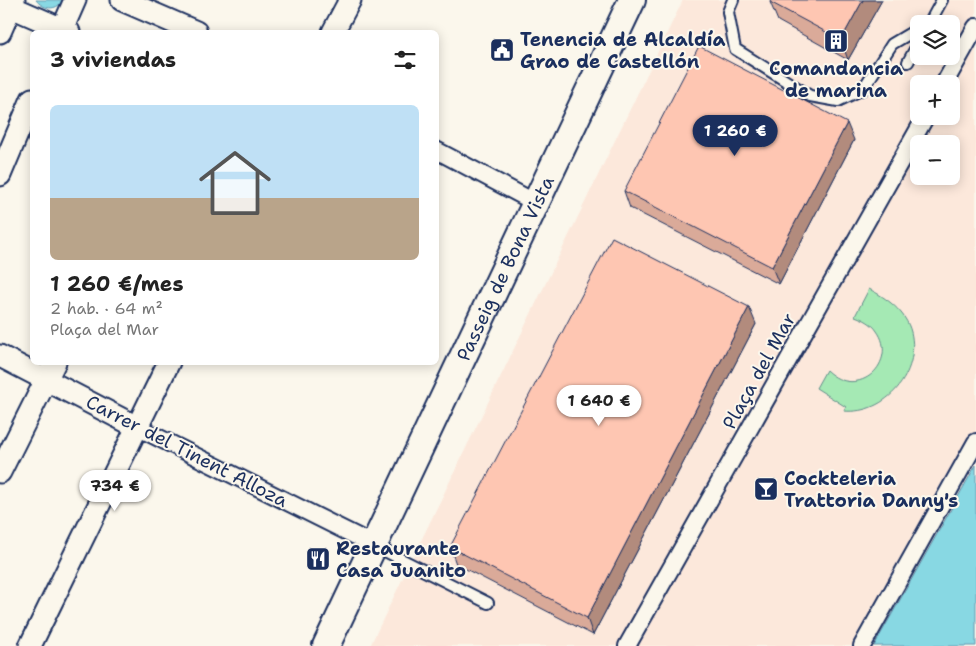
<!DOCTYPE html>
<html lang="es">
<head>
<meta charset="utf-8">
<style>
  :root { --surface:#fff; --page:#f2f2f2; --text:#222; --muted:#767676; --accent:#1b2f5e }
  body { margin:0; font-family:"Shantell Sans",sans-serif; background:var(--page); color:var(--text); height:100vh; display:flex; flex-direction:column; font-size:19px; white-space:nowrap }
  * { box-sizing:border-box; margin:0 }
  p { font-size:16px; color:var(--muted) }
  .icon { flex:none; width:28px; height:28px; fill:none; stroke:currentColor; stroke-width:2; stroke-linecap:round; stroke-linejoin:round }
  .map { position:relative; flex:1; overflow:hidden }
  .drawer { position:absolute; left:30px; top:30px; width:409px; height:335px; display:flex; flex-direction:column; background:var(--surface); border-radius:8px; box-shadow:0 2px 12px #0003 }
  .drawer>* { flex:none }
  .controls { position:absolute; left:910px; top:15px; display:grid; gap:10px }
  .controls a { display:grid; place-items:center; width:50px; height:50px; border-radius:8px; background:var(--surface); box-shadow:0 2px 12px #0003; font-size:25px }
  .price { position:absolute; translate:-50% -42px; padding:0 11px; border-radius:18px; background:#fff; color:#222; font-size:16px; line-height:32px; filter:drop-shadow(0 1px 2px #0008) }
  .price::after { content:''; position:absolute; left:50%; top:30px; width:15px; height:11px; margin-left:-8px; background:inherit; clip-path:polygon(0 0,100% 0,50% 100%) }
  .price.on { background:var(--accent); color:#fff }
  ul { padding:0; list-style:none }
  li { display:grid; align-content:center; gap:10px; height:265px; padding:0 20px }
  li span { display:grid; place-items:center; height:155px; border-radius:8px; color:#555 }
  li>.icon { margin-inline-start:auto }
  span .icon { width:90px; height:90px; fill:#fffc; stroke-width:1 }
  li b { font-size:21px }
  h2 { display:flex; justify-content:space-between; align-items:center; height:60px; padding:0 20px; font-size:21px }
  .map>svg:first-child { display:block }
  .built { fill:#fce8db; fill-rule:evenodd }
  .green { fill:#a5e9b4; stroke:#608c89 }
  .water { fill:#88d8e3; stroke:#5c94ae }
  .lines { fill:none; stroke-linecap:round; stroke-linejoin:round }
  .service-casing { stroke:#1b2f5e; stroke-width:14 }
  .pedestrian-casing { stroke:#1b2f5e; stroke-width:20 }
  .minor-casing { stroke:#1b2f5e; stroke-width:25 }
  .tertiary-casing { stroke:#1b2f5e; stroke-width:30 }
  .service { stroke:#fbf7ec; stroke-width:10 }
  .pedestrian { stroke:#fbf7ec; stroke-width:16 }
  .minor { stroke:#fbf7ec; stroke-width:21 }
  .tertiary { stroke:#fbf7ec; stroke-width:26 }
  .wall { fill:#daaa99; stroke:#1b2f5e }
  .shaded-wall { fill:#b28b7d; stroke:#1b2f5e }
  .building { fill:#fec6b2; stroke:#1b2f5e }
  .labels { text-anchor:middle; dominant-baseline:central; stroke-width:4; stroke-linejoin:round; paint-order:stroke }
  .poi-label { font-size:19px; font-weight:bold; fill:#1b2f5e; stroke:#fbf7ec; text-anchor:start }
  .street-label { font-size:19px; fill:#1b2f5e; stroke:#fbf7ec }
</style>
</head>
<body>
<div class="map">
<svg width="976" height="646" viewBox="0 0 976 646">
  <rect width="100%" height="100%" fill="#fbf7ec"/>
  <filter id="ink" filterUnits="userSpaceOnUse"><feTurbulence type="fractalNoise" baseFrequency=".02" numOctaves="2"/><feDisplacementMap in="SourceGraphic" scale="10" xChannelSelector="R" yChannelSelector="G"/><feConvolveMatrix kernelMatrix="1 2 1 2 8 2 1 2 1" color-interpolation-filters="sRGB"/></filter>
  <g filter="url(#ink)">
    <path class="built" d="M683,0H976V646H370ZM919,24H951V56H919ZM919,84H951V116H919ZM919,144H951V176H919Z"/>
    <path class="green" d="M869,289C887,298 906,312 911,332C921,373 886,415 844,411L846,407L816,388L826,370C859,402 899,361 877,331C872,323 863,319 855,316Z"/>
    <path class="water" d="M36,0H63C56,12 43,9 36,0Z
      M976,465V646H874Z"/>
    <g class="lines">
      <defs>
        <path id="service" d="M733,0L728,12L735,49L810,96L838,101L863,89L892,44L919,28
          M929,24L942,0
          M908,62L919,42
          M375,546L488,603"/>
        <path id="pedestrian" d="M944,84L976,27
          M436,150L536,203
          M137,427L374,545
          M627,646L926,116
          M862,646L976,442"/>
        <path id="minor" d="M122,0L196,32
          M0,2L69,32
          M0,32L14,0
          M61,32L75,0
          M333,32L350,0
          M0,175L32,99
          M0,356L137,427
          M0,472L55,362
          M30,646L169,362"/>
        <g id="tertiary">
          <path id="s1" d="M326,646L632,0"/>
        </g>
      </defs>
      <use href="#service" class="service-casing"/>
      <use href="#pedestrian" class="pedestrian-casing"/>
      <use href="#minor" class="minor-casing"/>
      <use href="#tertiary" class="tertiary-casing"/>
      <use href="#service" class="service"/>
      <use href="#pedestrian" class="pedestrian"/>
      <use href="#minor" class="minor"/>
      <use href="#tertiary" class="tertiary"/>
    </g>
    <path class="wall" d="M882,0L848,60L778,21L770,2Z
      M854,140L779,284L630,208L624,191Z
      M756,324L593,635L456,564L450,547Z"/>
    <path class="shaded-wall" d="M863,0H882L848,60L841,40Z
      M847,123L854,140L779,284L772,267Z
      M749,307L756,324L593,635L587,618Z"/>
    <path class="building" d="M771,0H863L841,40L770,2Z
      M699,46L847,123L772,267L624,191Z
      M612,237L749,307L587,618L450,547Z"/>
  </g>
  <defs>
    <symbol id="building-square" viewBox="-11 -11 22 22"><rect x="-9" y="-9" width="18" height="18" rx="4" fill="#1b2f5e" stroke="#fbf7ec"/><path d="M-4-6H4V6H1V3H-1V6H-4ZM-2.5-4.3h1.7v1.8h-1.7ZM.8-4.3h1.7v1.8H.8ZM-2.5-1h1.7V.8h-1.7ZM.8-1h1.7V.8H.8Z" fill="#fff"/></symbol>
    <symbol id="civic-square" viewBox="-11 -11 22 22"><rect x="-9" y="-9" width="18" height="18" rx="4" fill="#1b2f5e" stroke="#fbf7ec"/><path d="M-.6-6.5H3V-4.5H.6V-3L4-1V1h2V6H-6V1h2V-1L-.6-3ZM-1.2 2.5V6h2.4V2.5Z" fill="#fff"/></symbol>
    <symbol id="bar-square" viewBox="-11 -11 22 22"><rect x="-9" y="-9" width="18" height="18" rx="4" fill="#1b2f5e" stroke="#fbf7ec"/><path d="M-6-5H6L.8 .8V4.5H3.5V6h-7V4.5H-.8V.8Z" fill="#fff"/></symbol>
    <symbol id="restaurant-square" viewBox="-11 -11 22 22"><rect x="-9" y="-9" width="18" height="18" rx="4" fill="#1b2f5e" stroke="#fbf7ec"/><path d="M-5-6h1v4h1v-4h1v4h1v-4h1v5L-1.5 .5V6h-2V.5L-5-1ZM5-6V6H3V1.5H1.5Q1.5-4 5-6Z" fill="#fff"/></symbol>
  </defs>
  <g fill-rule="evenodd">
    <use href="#building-square" x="822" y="27" width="28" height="28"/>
    <use href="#civic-square" x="488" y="36" width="28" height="28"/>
    <use href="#bar-square" x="752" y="475" width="28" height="28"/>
    <use href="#restaurant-square" x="304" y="545" width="28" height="28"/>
  </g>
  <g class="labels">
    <g class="poi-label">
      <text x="520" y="39">Tenencia de Alcaldía<tspan x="520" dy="22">Grao de Castellón</tspan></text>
      <text x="836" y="68" text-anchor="middle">Comandancia<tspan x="836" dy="22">de marina</tspan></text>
      <text x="784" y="478">Cockteleria<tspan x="784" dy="22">Trattoria Danny's</tspan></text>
      <text x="336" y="548">Restaurante<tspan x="336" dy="22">Casa Juanito</tspan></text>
    </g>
    <g class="street-label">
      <text stroke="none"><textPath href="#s1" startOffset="418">Passeig de Bona Vista</textPath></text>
      <text transform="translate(759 371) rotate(-61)">Plaça del Mar</text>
      <text transform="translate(187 451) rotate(27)">Carrer del Tinent Alloza</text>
    </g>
  </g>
</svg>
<div class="controls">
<a><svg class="icon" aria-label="layers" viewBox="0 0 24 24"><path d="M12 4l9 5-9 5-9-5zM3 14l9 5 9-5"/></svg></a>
<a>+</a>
<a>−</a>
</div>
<b class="price on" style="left:735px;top:157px">1 260 €</b>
<b class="price" style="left:599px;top:427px">1 640 €</b>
<b class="price" style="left:115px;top:512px">734 €</b>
<section class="drawer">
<h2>3 viviendas<svg class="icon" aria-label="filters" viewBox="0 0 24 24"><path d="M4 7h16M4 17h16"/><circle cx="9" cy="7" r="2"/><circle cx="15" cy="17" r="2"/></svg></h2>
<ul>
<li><span style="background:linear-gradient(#bfe0f5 60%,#b9a48a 0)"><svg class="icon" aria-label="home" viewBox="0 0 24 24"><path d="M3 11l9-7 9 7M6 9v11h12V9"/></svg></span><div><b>1 260 €/mes</b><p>2 hab. · 64 m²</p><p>Plaça del Mar</p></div></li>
</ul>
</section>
</div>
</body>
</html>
